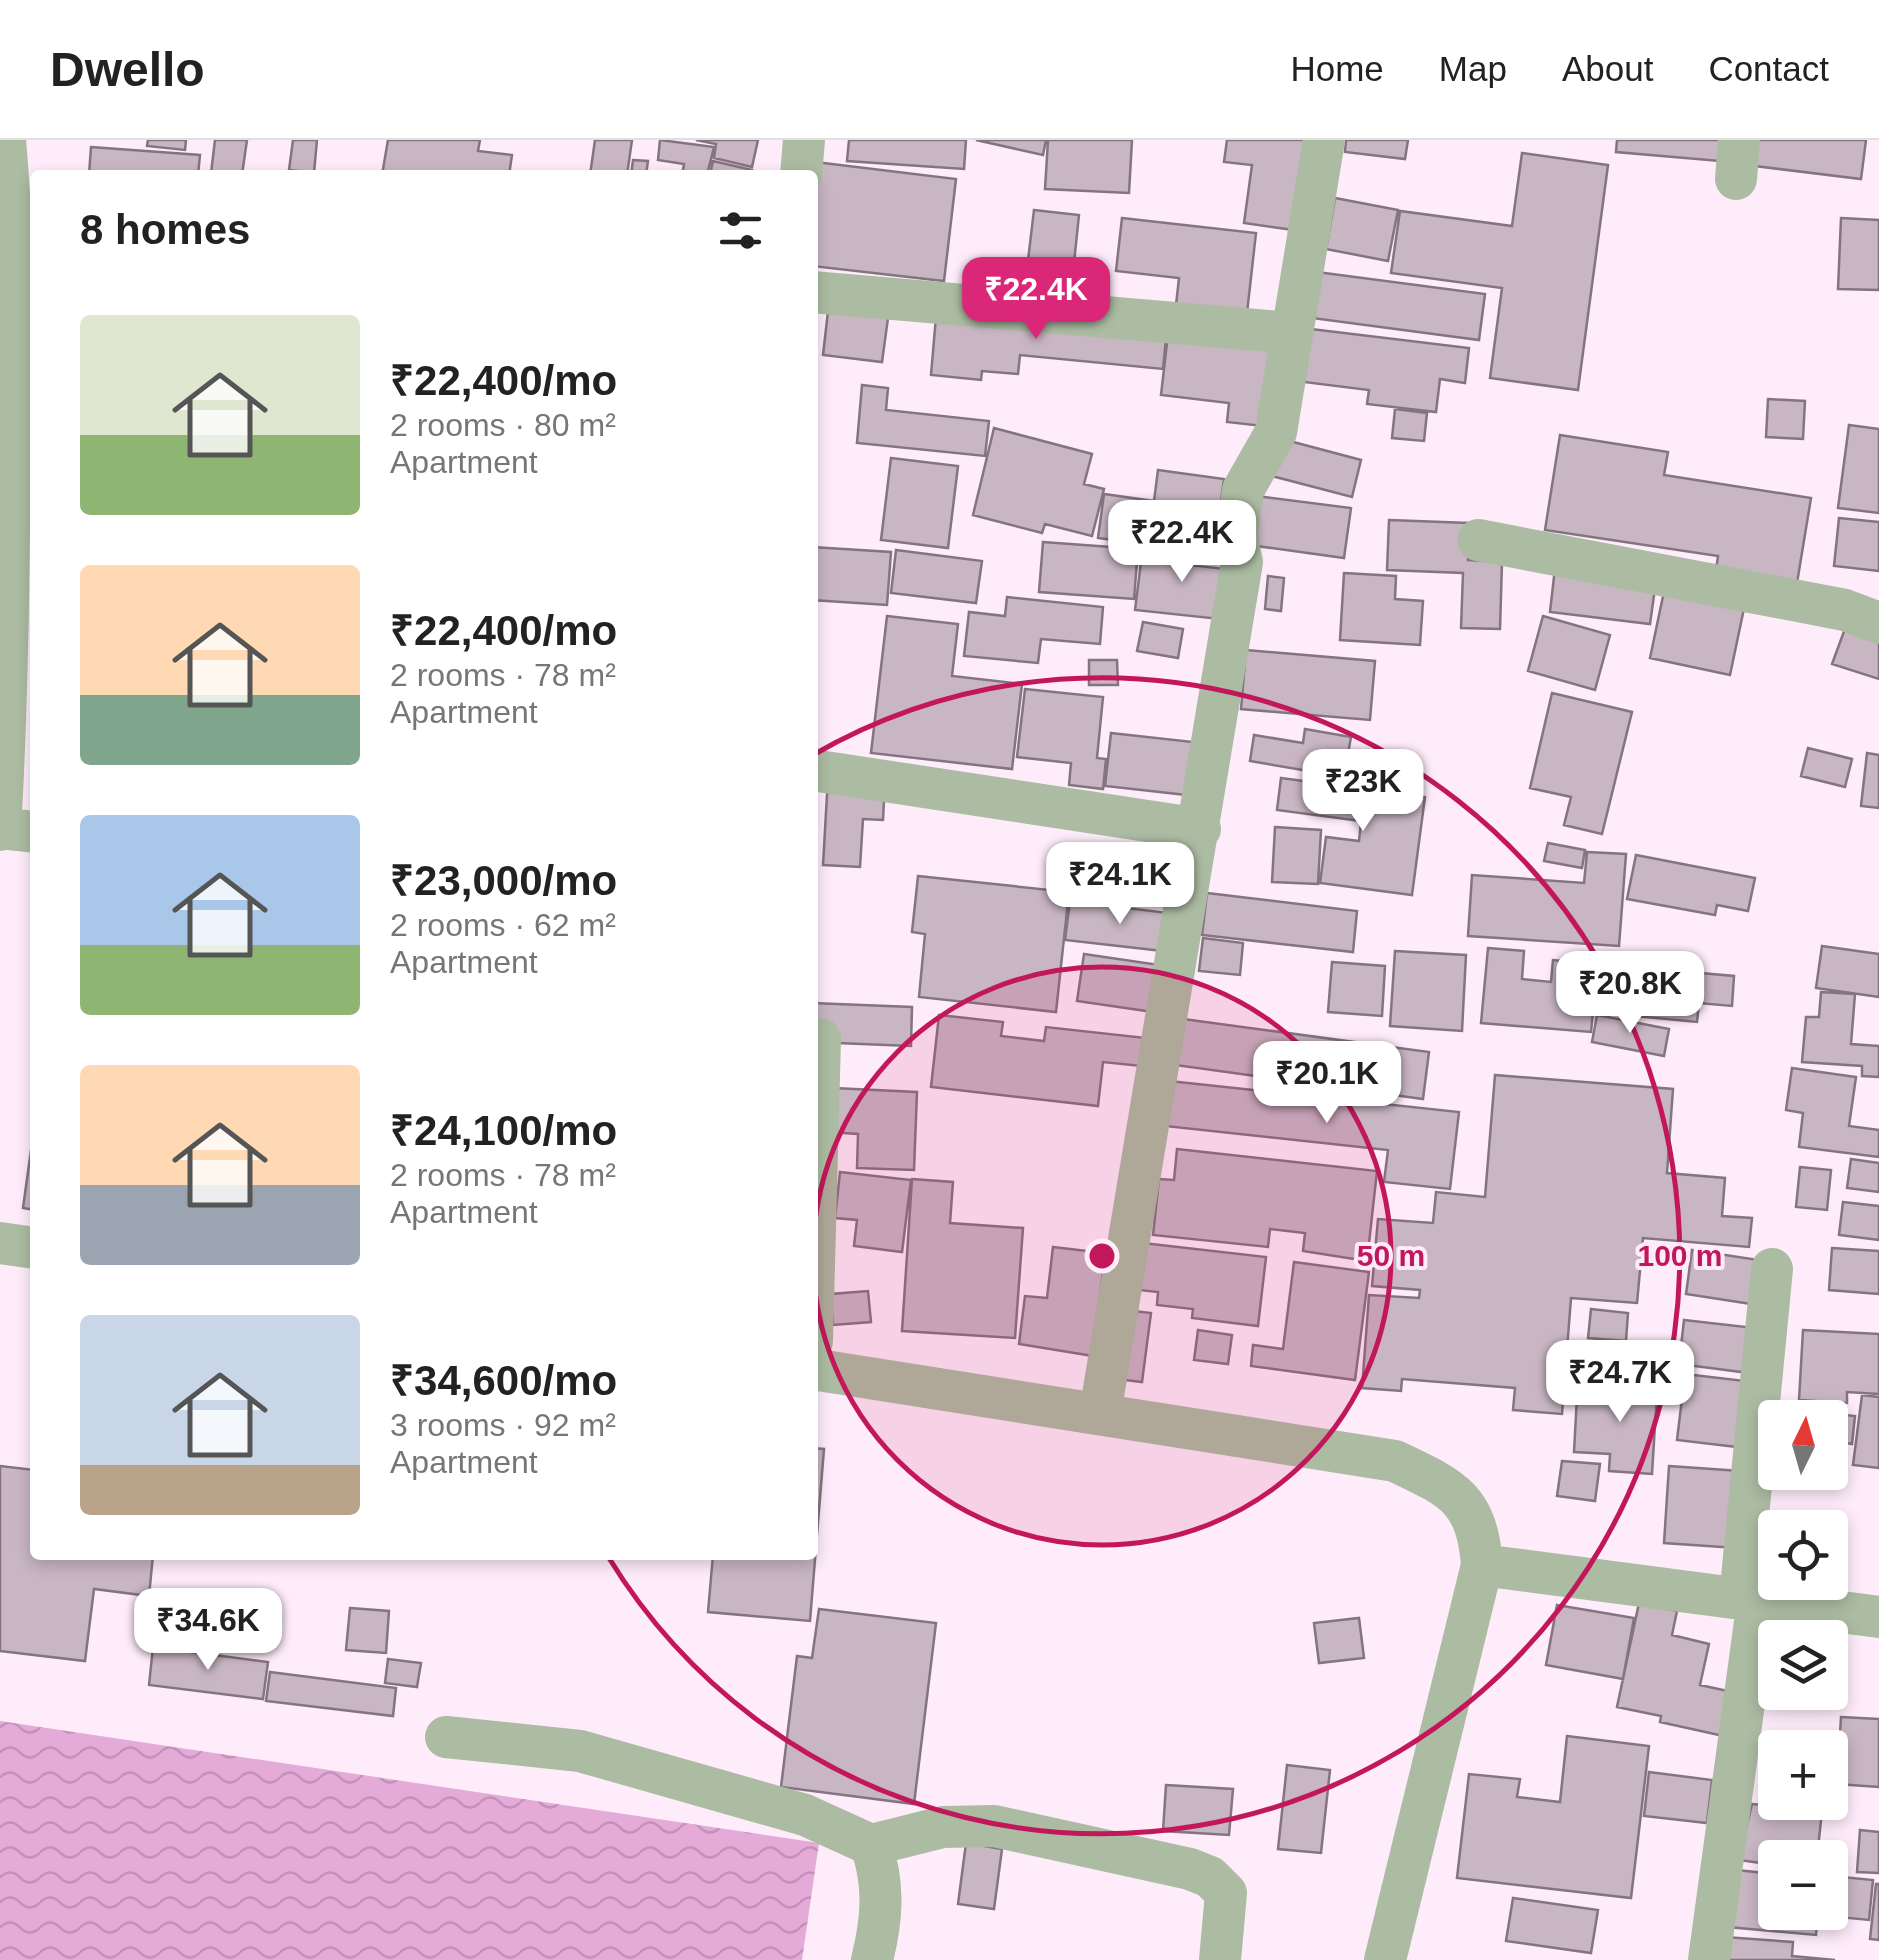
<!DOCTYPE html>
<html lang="en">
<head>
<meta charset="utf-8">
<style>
  :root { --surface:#fff; --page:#f2f2f2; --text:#222; --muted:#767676; --line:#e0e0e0; --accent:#db2777 }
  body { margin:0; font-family:Arial,sans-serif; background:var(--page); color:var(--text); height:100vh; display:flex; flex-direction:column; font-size:38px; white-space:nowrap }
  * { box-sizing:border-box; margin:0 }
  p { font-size:32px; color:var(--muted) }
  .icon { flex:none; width:55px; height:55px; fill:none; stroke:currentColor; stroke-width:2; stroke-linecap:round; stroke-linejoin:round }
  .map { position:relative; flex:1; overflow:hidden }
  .side { position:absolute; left:30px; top:30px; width:788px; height:1390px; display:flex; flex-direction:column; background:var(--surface); border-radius:10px; box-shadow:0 5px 15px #0003 }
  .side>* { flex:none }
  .needle { width:65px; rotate:5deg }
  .fabs { position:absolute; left:1758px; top:1260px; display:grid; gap:20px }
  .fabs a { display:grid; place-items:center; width:90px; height:90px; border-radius:10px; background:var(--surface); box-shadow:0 5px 15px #0003; font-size:50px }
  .price { position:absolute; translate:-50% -85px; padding:0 22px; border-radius:20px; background:#fff; color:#222; font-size:32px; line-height:65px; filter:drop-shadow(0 2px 5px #0008) }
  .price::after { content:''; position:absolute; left:50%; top:60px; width:30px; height:22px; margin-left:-15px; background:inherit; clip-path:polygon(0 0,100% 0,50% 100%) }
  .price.selected { background:var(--accent); color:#fff }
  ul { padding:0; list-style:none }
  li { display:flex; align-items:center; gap:30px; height:250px; padding:0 50px }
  li span { display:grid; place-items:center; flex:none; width:280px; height:200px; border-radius:10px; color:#555 }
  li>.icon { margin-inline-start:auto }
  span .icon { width:120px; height:120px; fill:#fffc; stroke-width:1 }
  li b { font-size:42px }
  h2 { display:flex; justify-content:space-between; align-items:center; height:120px; padding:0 50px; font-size:42px }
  header { display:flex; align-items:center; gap:60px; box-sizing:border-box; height:140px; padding:0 50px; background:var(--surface); border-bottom:2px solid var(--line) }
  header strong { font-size:48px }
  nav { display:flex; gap:55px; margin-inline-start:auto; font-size:35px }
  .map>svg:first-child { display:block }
  .water { fill:url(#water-waves) }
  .building { fill:#c8b6c3; stroke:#847480; stroke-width:2.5 }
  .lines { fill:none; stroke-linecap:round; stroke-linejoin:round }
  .minor { stroke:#acbca2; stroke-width:42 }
  .ring { fill:none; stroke:#c2185b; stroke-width:5 }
  .centre { fill:#c2185b; stroke:#feecfa; stroke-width:5 }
  .ring-label { font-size:30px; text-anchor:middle; font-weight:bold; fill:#c2185b; stroke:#feecfa; stroke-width:8; stroke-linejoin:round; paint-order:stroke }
</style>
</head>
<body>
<header>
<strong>Dwello</strong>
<nav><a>Home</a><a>Map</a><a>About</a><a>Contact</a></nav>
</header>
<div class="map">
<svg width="1879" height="1820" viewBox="0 0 1879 1820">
  <defs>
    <pattern id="water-waves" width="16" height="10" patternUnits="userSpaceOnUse" patternTransform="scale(2.5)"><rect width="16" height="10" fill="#e5abd8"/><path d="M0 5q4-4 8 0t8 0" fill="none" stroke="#c492b8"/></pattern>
  </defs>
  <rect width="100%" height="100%" fill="#feecfa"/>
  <path class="water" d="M0,1581L819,1703L802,1820H0Z"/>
  <path class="building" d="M148,0H186L185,10L147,6Z
    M215,0H247L242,35L211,33Z
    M293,0H317L314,33L289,30Z
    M388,0H480L478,11L512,15L509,35H382Z
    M595,0H632L627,35H590Z
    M660,0L714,7L707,35H682L684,24L658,20Z
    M696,0H758L752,27L714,18L716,4Z
    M849,0H966L964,29L847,21Z
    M976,0H1046L1043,15Z
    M1048,0H1132L1129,53L1045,49Z
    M1227,0H1314L1301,91L1244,83L1252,25L1224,22Z
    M1346,0H1408L1405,19L1345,12Z
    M1617,0H1733L1731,22L1616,12Z
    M1741,0H1866L1861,39L1738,24Z
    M91,7L200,15L198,35H89Z
    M1522,13L1608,25L1578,250L1490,238L1502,148L1391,133L1400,71L1512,86Z
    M633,20L648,21L646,35H631Z
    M713,21L752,30L751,35H710Z
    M807,21L956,39L944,141L812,126V35Z
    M1335,58L1398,70L1388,121L1326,109Z
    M1034,70L1079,75L1072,142L1026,137Z
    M1122,78L1256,93L1246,182L1175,174L1179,138L1116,131Z
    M1841,78L1879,80V150L1838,149Z
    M1317,132L1485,154L1479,200L1312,178Z
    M937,165L1167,187L1163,229L1020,215L1018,234L982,231L981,240L931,235Z
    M828,171L888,178L882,222L823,215Z
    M1311,189L1469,208L1465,243L1440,239L1436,272L1367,264L1369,250L1304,242Z
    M1168,194L1282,208L1272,287L1227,282L1229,263L1161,255Z
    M862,245L888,248L886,270L989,281L985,316L857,303Z
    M1768,259L1805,261L1803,299L1766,297Z
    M1395,269L1427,273L1424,301L1392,298Z
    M1849,285L1879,289V373L1838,368Z
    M994,288L1092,314L1084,344L1104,349L1092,396L1045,384L1042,393L973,375Z
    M1560,295L1668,312L1664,335L1811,358L1797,443L1716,430L1718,416L1545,390Z
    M1282,299L1361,320L1352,357L1272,336Z
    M891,318L958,326L948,408L881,400Z
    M1158,330L1224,339L1216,397L1144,387L1142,404L1098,398L1104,354L1154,361Z
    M1249,355L1351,368L1344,418L1242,404Z
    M1839,378L1879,382V431L1834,426Z
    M1389,380L1469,383L1468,420L1502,422L1500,489L1461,488L1463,433L1387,430Z
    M1144,398L1172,401L1170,423L1235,430L1229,480L1135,470Z
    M1043,402L1138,409L1134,459L1039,452Z
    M812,407L891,412L887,465L812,460Z
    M896,410L982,421L976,463L891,453Z
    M1555,428L1656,441L1650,484L1550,472Z
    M1344,433L1396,436L1395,459L1423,461L1420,505L1340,500Z
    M1268,436L1284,438L1281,471L1265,469Z
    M1666,442L1746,459L1730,535L1650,518Z
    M1007,457L1103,467L1100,504L1041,499L1038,523L964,516L969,472L1005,476Z
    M1850,475L1879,485V539L1832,524Z
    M887,476L958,484L952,536L1022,544L1012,629L871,613Z
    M1543,476L1610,495L1595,550L1528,531Z
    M1143,482L1183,489L1178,518L1137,511Z
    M1246,510L1375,521L1370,580L1241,569Z
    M1089,520H1117L1118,545H1089Z
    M1025,549L1103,557L1097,618L1106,619L1103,649L1069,645L1071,623L1017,617Z
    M1552,553L1632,572L1602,694L1564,685L1571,657L1530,648Z
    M1305,589L1351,597L1344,637L1250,621L1254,595L1303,603Z
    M1111,593L1202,603L1196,656L1105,646Z
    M1808,608L1852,619L1845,647L1801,636Z
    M1867,613L1879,615V668L1861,666Z
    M828,637L885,641L883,680L863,679L860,727L823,725Z
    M1281,638L1425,657L1412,755L1320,743L1326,697L1359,701L1361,681L1277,670Z
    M1275,687L1321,690L1318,744L1272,742Z
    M1548,703L1585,710L1582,728L1544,721Z
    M1587,712L1626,714L1619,806L1468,796L1472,735L1584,743Z
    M1636,715L1755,738L1748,771L1717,765L1715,775L1627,759Z
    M1106,721L1138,727L1131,761L1100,754Z
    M918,736L1069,752L1056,872L919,857L925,794L912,792Z
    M1207,753L1357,771L1353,812L1202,795Z
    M1070,761L1176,774L1172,812L1065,800Z
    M1203,798L1243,803L1240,835L1199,831Z
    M1822,806L1879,814V857L1816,848Z
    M1488,808L1524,811L1522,839L1551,842L1553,820L1734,836L1732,866L1699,863L1697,882L1593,872L1591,892L1481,883Z
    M1395,811L1466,815L1462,891L1390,886Z
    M1084,814L1166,826L1160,873L1077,861Z
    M1332,822L1385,826L1382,876L1328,872Z
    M1821,852L1855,854L1851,904L1879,906V937L1862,936V926L1802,922L1806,877H1819Z
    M812,863L912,867L911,906L812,902Z
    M939,875L1003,882L1001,896L1044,901L1046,887L1155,899L1151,927L1103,922L1098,966L931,947Z
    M1597,875L1669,889L1664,916L1592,902Z
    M1176,878L1429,912L1423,959L1168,924Z
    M1792,928L1856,937L1849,986L1879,990V1017L1799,1007L1803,973L1786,970Z
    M1495,935L1673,949L1667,1033L1725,1038L1722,1076L1752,1078L1749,1107L1643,1098L1637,1163L1571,1158L1562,1274L1513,1270L1515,1248L1402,1239L1401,1251L1362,1248L1369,1155L1419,1158L1420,1150L1372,1146L1378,1079L1433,1083L1436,1052L1485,1057Z
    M1169,941L1459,972L1450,1049L1384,1042L1388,1010L1165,986Z
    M812,947L917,952L914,1030L857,1028L858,994L812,991Z
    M1177,1009L1377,1031L1367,1121L1303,1111L1305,1093L1270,1089L1268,1107L1153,1095L1159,1039L1174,1040Z
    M31,1010H35V1070L23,1068Z
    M1851,1019L1879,1023V1052L1847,1048Z
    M1800,1027L1831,1030L1827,1070L1796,1067Z
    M840,1032L911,1040L902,1112L854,1106L857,1080L835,1078Z
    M912,1039L953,1042L950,1083L1023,1088L1015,1198L902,1191Z
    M1843,1062L1879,1066V1100L1839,1095Z
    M1134,1102L1266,1117L1258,1186L1192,1178L1193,1169L1157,1165L1158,1152L1129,1149Z
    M1053,1107L1105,1113L1093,1216L1019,1204L1025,1156L1047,1158Z
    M1832,1108L1879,1111V1154L1829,1150Z
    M1692,1110L1765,1121L1758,1165L1686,1154Z
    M1294,1122L1369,1132L1355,1240L1251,1226L1253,1205L1283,1209Z
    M868,1151L871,1182L833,1185L831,1154Z
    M1117,1169L1151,1173L1142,1242L1108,1238Z
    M1591,1169L1628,1173L1626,1201L1588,1198Z
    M1684,1180L1755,1188L1749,1233L1679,1224Z
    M1198,1190L1232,1195L1228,1224L1194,1220Z
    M1803,1190L1879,1194V1254L1847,1252V1263L1799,1260Z
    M1685,1234L1762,1243L1754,1309L1677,1300Z
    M1618,1235L1658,1237L1652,1334L1609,1331L1610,1314L1574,1312L1577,1256L1617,1258Z
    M1862,1255L1879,1257V1328L1853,1325Z
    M1783,1268L1855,1276L1852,1304L1840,1302L1837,1334L1817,1333L1830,1332V1278H1782Z
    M812,1308L824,1309L810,1481L708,1472L713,1415H812Z
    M1562,1321L1600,1324L1595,1361L1557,1356Z
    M0,1326L35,1330V1415H153L149,1456L94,1449L85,1521L0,1511Z
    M1669,1326L1740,1331L1736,1408L1664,1403Z
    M1756,1372L1793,1379L1791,1388H1775V1419L1747,1413Z
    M1639,1463L1677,1471L1672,1495L1709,1504L1700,1545L1746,1555L1737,1599L1660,1582L1661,1576L1617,1567Z
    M1557,1465L1634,1478L1623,1539L1546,1525Z
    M350,1468L389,1471L386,1513L346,1510Z
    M819,1469L936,1483L914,1664L781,1647L797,1516L812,1518Z
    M1359,1478L1364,1518L1319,1523L1314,1483Z
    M153,1507L268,1522L263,1559L149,1545Z
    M388,1519L421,1523L417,1547L385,1543Z
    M270,1532L396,1548L393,1576L266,1561Z
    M1841,1577L1879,1579V1647L1837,1644Z
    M1567,1596L1649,1606L1631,1758L1457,1738L1469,1634L1520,1639L1517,1657L1560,1662Z
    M1287,1625L1330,1630L1321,1713L1278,1709Z
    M1649,1632L1712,1640L1707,1683L1644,1676Z
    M1166,1645L1233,1649L1229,1695L1163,1691Z
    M1752,1664L1822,1671L1817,1718H1775V1725L1739,1720Z
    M1860,1690L1879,1692V1733L1857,1732Z
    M966,1703L1002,1709L994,1769L958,1764Z
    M1736,1730L1775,1734V1772H1818L1816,1795L1728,1787Z
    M1832,1736L1873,1740L1869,1780L1828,1776Z
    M1876,1744H1879V1800L1870,1799Z
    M1513,1758L1598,1770L1591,1813L1506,1801Z
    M1725,1797L1793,1802L1792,1816L1835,1820H1722Z"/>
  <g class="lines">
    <path class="minor" d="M801,35L804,0
      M1736,39L1739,0
      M812,152L1292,193
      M1478,400L1845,470L1879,483
      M812,630L1200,689
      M0,688L35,692
      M0,690C6,589 8,488 9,387C10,257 17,129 5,0
      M0,1103L35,1108
      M812,1201L820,899
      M812,1229L1395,1321C1452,1348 1477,1358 1482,1425L1385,1820
      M1100,1273L1242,422L1236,397L1243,350L1276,292L1324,0
      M1482,1425L1879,1477
      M1740,1458L1772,1129
      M446,1597L580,1611L805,1675L871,1705C885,1745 882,1780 872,1820
      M871,1705L943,1687L994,1686L1190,1729L1210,1737L1226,1753L1220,1820
      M1709,1820L1758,1460"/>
  </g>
  <circle cx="1102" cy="1116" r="289" fill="#c2185b" fill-opacity=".12"/>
  <g class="ring">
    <circle cx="1102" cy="1116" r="289"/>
    <path d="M813 615A578 578 0 1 1 609 1418"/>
  </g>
  <circle cx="1102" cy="1116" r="15" class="centre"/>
  <g class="ring-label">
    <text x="1391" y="1126">50 m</text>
    <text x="1680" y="1126">100 m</text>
  </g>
</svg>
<div class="fabs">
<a><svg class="needle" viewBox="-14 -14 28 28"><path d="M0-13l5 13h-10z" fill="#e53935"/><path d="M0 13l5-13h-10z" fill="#767676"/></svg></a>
<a><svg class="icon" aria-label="locate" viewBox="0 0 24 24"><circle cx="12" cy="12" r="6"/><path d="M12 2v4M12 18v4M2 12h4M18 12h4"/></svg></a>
<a><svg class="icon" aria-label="layers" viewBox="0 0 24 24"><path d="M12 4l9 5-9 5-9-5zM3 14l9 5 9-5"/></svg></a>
<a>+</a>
<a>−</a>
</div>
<b class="price selected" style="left:1036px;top:202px">₹22.4K</b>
<b class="price" style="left:1182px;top:445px">₹22.4K</b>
<b class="price" style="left:1363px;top:694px">₹23K</b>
<b class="price" style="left:1120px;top:787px">₹24.1K</b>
<b class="price" style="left:1630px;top:896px">₹20.8K</b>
<b class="price" style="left:1327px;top:986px">₹20.1K</b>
<b class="price" style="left:1620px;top:1285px">₹24.7K</b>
<b class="price" style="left:208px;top:1533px">₹34.6K</b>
<section class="side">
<h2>8 homes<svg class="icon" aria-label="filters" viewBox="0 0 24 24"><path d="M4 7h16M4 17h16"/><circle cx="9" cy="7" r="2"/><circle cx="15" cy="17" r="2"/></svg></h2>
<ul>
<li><span style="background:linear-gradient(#dfe7d0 60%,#8fb573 0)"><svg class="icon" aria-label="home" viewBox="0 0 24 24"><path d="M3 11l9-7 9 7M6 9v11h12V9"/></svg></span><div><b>₹22,400/mo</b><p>2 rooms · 80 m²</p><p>Apartment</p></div></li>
<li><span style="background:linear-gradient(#ffd9b3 65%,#7fa58c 0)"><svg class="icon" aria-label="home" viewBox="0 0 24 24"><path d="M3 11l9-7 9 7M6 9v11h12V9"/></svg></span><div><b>₹22,400/mo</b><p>2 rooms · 78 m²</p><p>Apartment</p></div></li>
<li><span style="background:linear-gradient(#a9c7e8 65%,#8fb573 0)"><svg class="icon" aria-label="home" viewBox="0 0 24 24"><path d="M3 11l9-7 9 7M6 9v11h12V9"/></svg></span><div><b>₹23,000/mo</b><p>2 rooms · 62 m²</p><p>Apartment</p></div></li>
<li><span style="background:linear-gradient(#ffd9b3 60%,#9aa5b1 0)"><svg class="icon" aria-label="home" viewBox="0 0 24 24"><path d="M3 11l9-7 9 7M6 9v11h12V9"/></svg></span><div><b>₹24,100/mo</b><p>2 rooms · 78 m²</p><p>Apartment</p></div></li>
<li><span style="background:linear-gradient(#c9d6e8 75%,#b9a48a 0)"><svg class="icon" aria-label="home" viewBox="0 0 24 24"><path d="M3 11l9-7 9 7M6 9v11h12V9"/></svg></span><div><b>₹34,600/mo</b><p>3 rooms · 92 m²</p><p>Apartment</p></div></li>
</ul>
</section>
</div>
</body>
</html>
